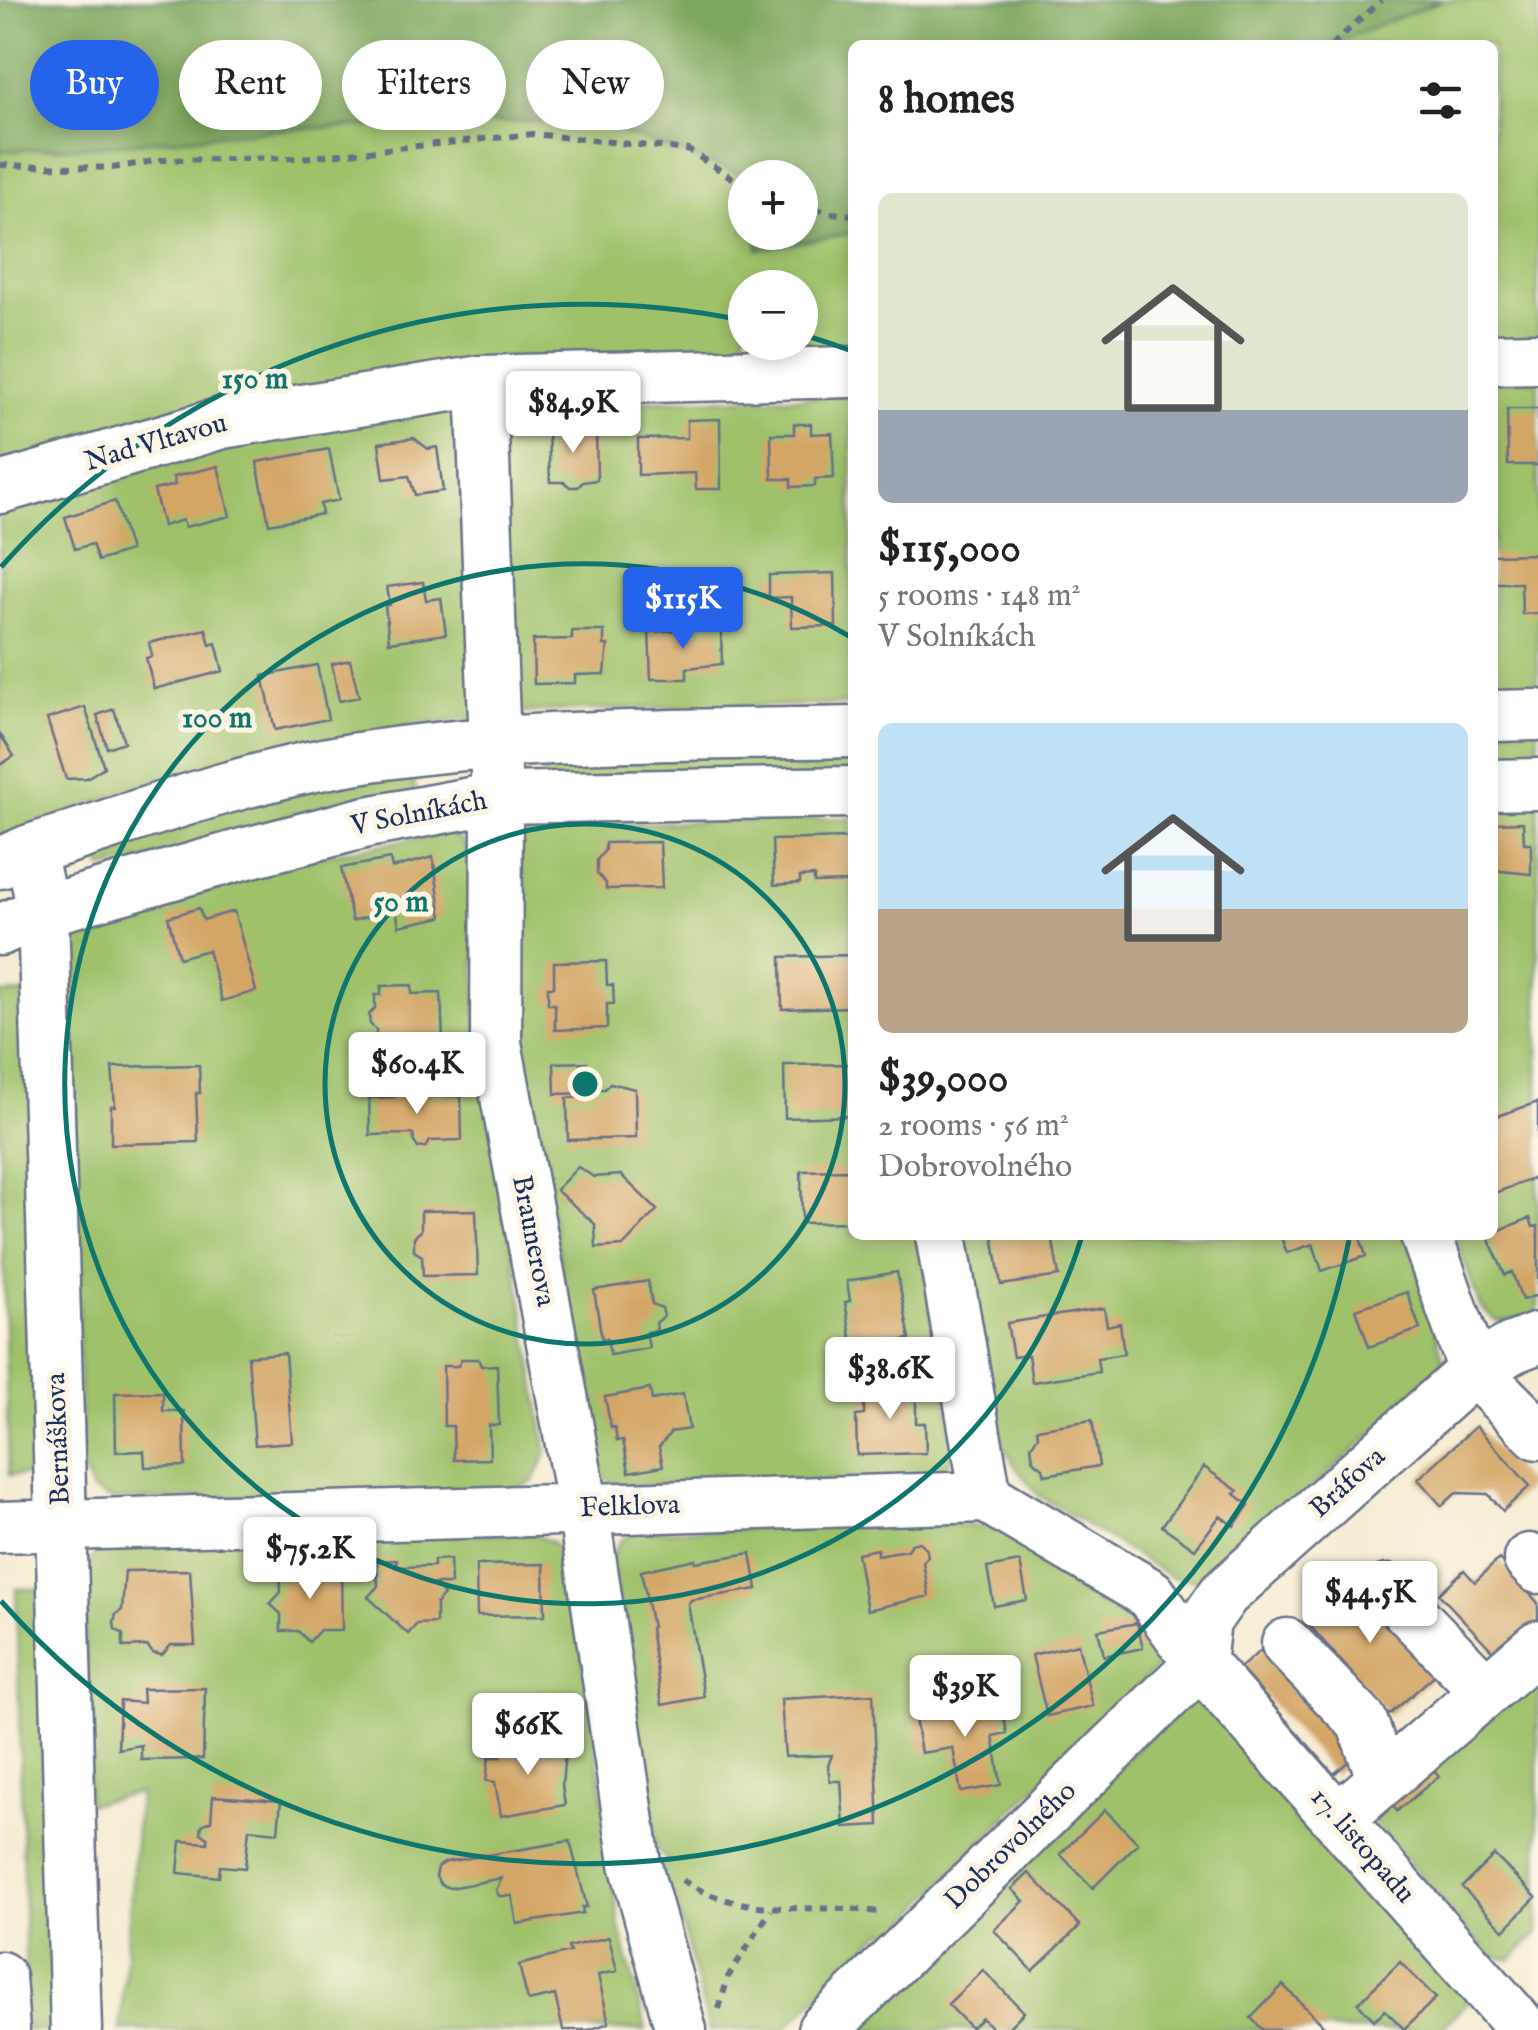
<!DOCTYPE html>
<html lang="en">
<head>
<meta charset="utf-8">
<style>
  :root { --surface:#fff; --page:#f6f6f6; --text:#222; --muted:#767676; --accent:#2563eb }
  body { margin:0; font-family:"IM FELL English",serif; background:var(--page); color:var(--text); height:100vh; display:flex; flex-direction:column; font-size:38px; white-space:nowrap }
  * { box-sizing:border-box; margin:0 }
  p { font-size:32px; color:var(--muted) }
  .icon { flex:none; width:55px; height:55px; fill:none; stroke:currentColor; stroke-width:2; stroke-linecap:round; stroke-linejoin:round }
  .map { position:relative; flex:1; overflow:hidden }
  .sheet { position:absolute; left:848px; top:40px; width:650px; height:1200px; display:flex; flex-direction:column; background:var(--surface); border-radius:15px; box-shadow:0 5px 15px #0003 }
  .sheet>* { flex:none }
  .guide { position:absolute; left:30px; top:40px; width:668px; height:90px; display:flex; gap:20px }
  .fabs { position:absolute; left:728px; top:160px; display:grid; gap:20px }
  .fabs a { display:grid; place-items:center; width:90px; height:90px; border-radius:50%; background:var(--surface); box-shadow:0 5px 15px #0003; font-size:50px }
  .price { position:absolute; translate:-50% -85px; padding:0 22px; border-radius:10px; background:#fff; color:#222; font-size:32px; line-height:65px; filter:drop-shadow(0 2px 5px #0008) }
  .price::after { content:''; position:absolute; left:50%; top:60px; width:30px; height:22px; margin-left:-15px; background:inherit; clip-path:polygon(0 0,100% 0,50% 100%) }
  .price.current { background:var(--accent); color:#fff }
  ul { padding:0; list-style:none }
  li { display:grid; align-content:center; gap:20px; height:530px; padding:0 30px }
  li span { display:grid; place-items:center; height:310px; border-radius:15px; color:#555 }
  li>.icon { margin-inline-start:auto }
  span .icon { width:180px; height:180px; fill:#fffc; stroke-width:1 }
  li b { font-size:42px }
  h2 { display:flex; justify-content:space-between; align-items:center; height:120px; padding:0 30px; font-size:42px }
  .pill { padding:0 35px; border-radius:45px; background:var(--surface); box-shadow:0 5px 15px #0003; font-size:35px; line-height:90px }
  .pill.current { background:var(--accent); color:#fff }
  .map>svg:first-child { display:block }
  .green { fill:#9ec16b; stroke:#5c7864; stroke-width:2.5; fill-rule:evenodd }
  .forest { fill:#7ea75f; stroke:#4c6b5e; stroke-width:2.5 }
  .building { fill:#d3a666 }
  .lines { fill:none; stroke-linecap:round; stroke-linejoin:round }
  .minor-casing { stroke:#677187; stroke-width:55 }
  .path { stroke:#677187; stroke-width:6; stroke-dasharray:8 8; stroke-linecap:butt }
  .minor { stroke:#fff; stroke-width:50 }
  .ring { fill:none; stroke:#0f766e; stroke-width:5 }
  .labels { text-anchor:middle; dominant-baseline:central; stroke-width:10; stroke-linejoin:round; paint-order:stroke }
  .street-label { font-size:28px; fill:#1b2f5e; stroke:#fcf5e5 }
  .centre { fill:#0f766e; stroke:#fcf5e5; stroke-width:5 }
  .ring-label { font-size:30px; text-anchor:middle; font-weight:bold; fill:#0f766e; stroke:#fcf5e5; stroke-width:10; stroke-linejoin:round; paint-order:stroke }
</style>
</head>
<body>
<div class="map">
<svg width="1538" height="2030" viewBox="0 0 1538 2030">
  <rect width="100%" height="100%" fill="#fcf5e5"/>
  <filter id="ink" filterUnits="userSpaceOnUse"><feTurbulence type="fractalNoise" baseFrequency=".01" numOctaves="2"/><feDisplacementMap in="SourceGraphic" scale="20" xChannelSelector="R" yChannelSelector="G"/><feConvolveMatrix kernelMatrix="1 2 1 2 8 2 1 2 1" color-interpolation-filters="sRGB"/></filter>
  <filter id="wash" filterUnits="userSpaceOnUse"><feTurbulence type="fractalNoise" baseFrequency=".0048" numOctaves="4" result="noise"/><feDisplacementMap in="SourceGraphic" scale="40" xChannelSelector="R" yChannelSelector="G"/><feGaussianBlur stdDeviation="2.25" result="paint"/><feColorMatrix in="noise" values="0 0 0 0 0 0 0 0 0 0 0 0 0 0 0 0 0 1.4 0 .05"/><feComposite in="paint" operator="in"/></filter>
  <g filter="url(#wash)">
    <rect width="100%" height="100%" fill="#f5ebd2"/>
    <path class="green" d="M1443,0H1538V351H1493L1492,45H1329Z
      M586,120L751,177L745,178V232L758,233L759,248L852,233V368L172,425L152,415L83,435L73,452L0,476V151L97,146L282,129ZM745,288H800V342H745Z
      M1538,380V691L1493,692L1492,381Z
      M852,396V704L541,711L407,726L163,779L0,837V504L233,444L428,406Z
      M1492,728H1538V758L1493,759Z
      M852,746V778L544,786V754Z
      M412,765L416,797L103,869L95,840Z
      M1538,802V1314L1521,1320L1496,1321L1480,1307L1455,1235H1492L1493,803Z
      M852,818V1235H919L954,1441L950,1462L926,1479L620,1486L599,1474L520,1041L517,853L526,835L555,825Z
      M444,833L459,838L471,856L479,1045L547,1453L533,1482L504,1493L111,1500L92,1491L81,1466L71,937L87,915L280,863Z
      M29,993L41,1475H9L0,1134V994Z
      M960,1235H1408L1444,1362L1432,1380L1208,1581L1171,1577L1038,1495L1016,1467L994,1431Z
      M936,1523L993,1527L1136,1605L1172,1653L954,1869L896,1935L883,1931L784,2030H709L675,1896L664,1892L653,1874L669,1862L658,1851L610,1558L621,1540L639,1531Z
      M529,1533L552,1542L567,1562L593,1721L619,1925L646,2030H120L139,1793L88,1804L84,1577L94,1555L118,1543Z
      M16,1589H46L57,2030H27Z
      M1538,1671V1933L1511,1960L1490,1956L1363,1810Z
      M1199,1686L1471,1999L1440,2030H853Z"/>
    <path class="forest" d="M0,0H1443L1329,45H852V233L758,249V233L800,232V178L751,177L585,120L282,129L97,146L0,151Z"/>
    <g id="blocks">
      <path class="building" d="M1507,409H1538V465H1508Z
        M720,419L721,489H696L695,473L638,475V439L687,438V420Z
        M794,424H811V434L832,433L834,478L815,479V486L791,487V479H772L771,434H794Z
        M596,428L597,480L583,482L578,487H570L564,482H550L548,429Z
        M414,438L428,449L437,447L443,491L415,495L409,476L384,479L379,443Z
        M329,449L339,500L320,504L322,514L269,524L257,462Z
        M218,466L230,516L185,527L183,520L163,526L154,490L175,485L173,477Z
        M115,501L130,551L98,561L92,544L75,549L65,517Z
        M1538,554V613L1522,614L1521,583H1492V555Z
        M835,573L836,626L792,627L791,597L769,598V575Z
        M423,582L426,600L441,598L446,634L389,642L385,605H390L387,587Z
        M721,628L722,664L687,668V679H651L649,632Z
        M206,629L210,645L216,643L223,671L154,689L146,658L152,656L149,643Z
        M572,631H604V645H608L605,674L575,675V683L534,684L533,640L572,639Z
        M350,660L359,697L339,701L332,664Z
        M317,665L328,719L275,730L263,676Z
        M85,707L104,767L87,778L66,779L47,719Z
        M114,709L124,742L107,748L97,715Z
        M0,734L14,756L0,765Z
        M1523,822L1524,843H1531V874L1492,870V823Z
        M848,838L852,839L849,882L814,883V876L800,877V883L774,885L772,840Z
        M660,842L662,888L606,889V883L597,874V860L605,850V843Z
        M433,857L442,917L399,926L396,909L352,921L341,868L390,859L392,868Z
        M199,908L203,920L234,911L256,991L222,1001L208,950L179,958L168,917Z
        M852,955V1007L782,1009L781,957Z
        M606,961L607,985H613L614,1004H607V1028L555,1030V1004H548V987H554V962Z
        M412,985V994L441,993L443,1042L376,1044V1030L370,1024L369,1015L375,1008V995H381V986Z
        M587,1062L588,1093L555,1094L554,1063Z
        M852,1064V1116L785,1118L784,1065Z
        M199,1065L200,1093H196L198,1142L111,1144V1106H115L112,1067Z
        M610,1083L635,1089L636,1138L568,1140L567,1098L593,1097V1089H605Z
        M395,1089H414V1097L461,1096L462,1140L430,1141L426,1147L418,1148L414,1142L413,1134L370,1135L369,1098L395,1097Z
        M1538,1102V1177L1492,1194V1118Z
        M578,1167L594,1177L621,1175L657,1210L623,1246L596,1248L595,1224L556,1190Z
        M852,1170V1222L802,1223L801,1171Z
        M476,1210L478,1275L423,1276L422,1256L414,1251V1237L421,1231V1211Z
        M1530,1218L1533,1227L1538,1226V1295L1522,1300L1512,1272L1505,1275L1487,1235Z
        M993,1235L1052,1236L1059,1276L1001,1285Z
        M1280,1235H1359L1366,1256L1322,1271L1313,1244L1287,1253Z
        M897,1272L910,1339L853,1349L845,1302L850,1301L847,1281Z
        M648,1281L652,1304L662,1308L664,1316L656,1323L657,1330L646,1332L649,1348L610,1355L607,1338L602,1340L594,1290Z
        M1407,1292L1420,1329L1369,1347L1356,1309Z
        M1104,1308L1107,1326L1120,1323L1124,1354L1097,1358L1099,1372L1032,1382L1028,1355L1013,1357L1007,1323Z
        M285,1353L292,1442L255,1445L248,1356Z
        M462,1359H478L481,1366L497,1365L499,1425H489L490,1459L454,1460L453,1426H444L443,1366H458Z
        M916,1384V1423H925L926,1453L857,1455L856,1416L864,1415V1385Z
        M650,1389L652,1400L683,1394L689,1429L671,1432L659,1447L663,1466L629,1472L623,1440L617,1441L615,1427L611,1428L605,1397Z
        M163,1392V1411H184L185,1466L145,1467L144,1451L116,1452L115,1393Z
        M1092,1420L1099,1466L1045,1475L1043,1468L1033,1460L1031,1446L1038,1436L1037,1429Z
        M1476,1426L1530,1486L1503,1511L1488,1494L1456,1493L1442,1506L1418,1479Z
        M1204,1467L1238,1491L1235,1494L1249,1505L1234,1526L1220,1516L1195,1549L1162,1526Z
        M919,1542L926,1548L928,1556L923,1562L929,1596L867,1610L857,1553L877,1549V1555L907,1550L911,1544Z
        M751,1553L757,1589L691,1600L688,1604L704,1697L662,1705L650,1628L652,1627L641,1571L695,1559V1562Z
        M450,1559L451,1584H435L444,1595L436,1604V1623L417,1624L408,1634L368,1597L378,1586L377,1561L397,1560V1567L434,1566V1560Z
        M1499,1559L1538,1603V1633L1505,1664L1439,1594L1464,1570L1475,1582Z
        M1020,1562L1027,1600L994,1606L987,1568Z
        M544,1564L545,1615L477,1616L476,1565Z
        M305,1565L313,1572H341L342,1630H320L309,1642L298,1631H281V1614L270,1604L281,1592L280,1573H299Z
        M190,1570L195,1645H171L162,1655L153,1653L147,1646L123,1647V1634L115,1629L114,1622L116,1614L122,1610L125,1571Z
        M1352,1577L1437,1673L1389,1715L1304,1619Z
        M1137,1623L1143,1648L1104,1656L1098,1630Z
        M1078,1644L1093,1706L1047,1716L1032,1655Z
        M1267,1645L1359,1752L1334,1774L1240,1668Z
        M205,1688L203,1759L141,1760V1745L118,1749L120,1701L143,1703L142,1689Z
        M873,1694L879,1825L844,1827L841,1781H830L828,1766L832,1755L785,1757L781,1699Z
        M986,1700L988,1711L1002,1708L1007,1733L993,1736L1001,1785L961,1792L953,1748L921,1753L914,1713Z
        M545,1741L547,1751L565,1753L562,1785L565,1805L501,1816L495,1782L486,1781L489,1757H501L502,1749Z
        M1424,1758L1439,1776L1397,1811L1382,1793Z
        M213,1796L281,1801L278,1832L249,1829L245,1868L220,1866L219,1877L178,1873L181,1841L208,1843V1838L201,1833L202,1825L211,1821Z
        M1105,1810L1138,1843L1093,1888L1060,1854Z
        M570,1841L587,1907H582L583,1913L517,1924L512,1896H499L496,1890L502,1878L450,1888L441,1885L436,1877L438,1867L446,1862Z
        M1494,1855L1536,1897L1504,1930L1462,1887Z
        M1029,1873L1080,1926L1033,1971L994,1930L1024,1901L1012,1889Z
        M609,1937L617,1971L598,1975L609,2023L589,2030H563L555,1995L528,2001L519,1965L570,1952L568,1947Z
        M1400,1962L1436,1998L1404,2029L1385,2010L1374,2020L1358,2003Z
        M983,1970L1024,2012L1006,2030H994L982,2018L971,2028L948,2004Z
        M1283,1985L1328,2030H1263L1251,2018Z"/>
    </g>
  </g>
  <g filter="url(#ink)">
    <use href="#blocks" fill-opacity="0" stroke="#677187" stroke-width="2.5"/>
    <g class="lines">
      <defs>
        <path id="minor" d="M1492,359L1538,358
          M481,381L497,798L496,1043L583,1508L635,1863L681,2030
          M0,488L222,423L481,381L852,372
          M1492,716L1538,715
          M1492,785L1538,784
          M30,850L43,911L76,2030
          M0,863L30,850C133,818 245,776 352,759C517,732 686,736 852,732
          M0,930L43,911L243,854L367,822L497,798L852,792
          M941,1235L986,1497
          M1426,1235L1474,1370L1538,1434
          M0,1527L986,1497L1150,1594L1200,1663L1524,2030
          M1529,1559L1538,1568
          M1388,1590L1486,1691
          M1287,1644L1362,1722L1383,1780
          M1200,1663L1205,1621L1224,1594L1474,1370L1512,1348L1538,1338
          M1338,1819L1538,1646
          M0,1977L4,2030
          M823,2030L1200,1663"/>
      </defs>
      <use href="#minor" class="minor-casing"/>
      <path class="path" d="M1332,45L1381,0
        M0,165L112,168L161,160L301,158L533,134L688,150L745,186
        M800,204L830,213L852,215
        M682,1880C748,1922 815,1901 884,1913
        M719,2009L728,1977L771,1910"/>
      <use href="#minor" class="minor"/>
    </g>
  </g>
  <g class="ring">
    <circle cx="585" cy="1084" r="260"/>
    <path d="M1082 1236A520 520 0 1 1 849 636"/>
    <path d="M1349 1240A780 780 0 0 1 1 1601M1 567A780 780 0 0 1 741 320M807 336A780 780 0 0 1 852 351"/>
  </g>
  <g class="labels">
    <g class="street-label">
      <text transform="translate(156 443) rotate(-16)">Nad Vltavou</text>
      <text transform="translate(419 814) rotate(-11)">V Solníkách</text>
      <text transform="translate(533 1241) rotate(79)">Braunerova</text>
      <text transform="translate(59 1439) rotate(-92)">Bernáškova</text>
      <text transform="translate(1348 1483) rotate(-42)">Bráfova</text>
      <text transform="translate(630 1507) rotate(-2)">Felklova</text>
      <text transform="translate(1011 1846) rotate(-44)">Dobrovolného</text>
      <text transform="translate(1362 1846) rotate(49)">17. listopadu</text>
    </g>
  </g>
  <circle cx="585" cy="1084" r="15" class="centre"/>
  <g class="ring-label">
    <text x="255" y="388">150 m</text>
    <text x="217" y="727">100 m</text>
    <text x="401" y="911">50 m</text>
  </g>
</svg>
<div class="fabs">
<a>+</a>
<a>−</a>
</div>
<b class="price" style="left:573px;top:456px">$84.9K</b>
<b class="price current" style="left:683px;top:652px">$115K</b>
<b class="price" style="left:417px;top:1117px">$60.4K</b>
<b class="price" style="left:890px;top:1422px">$38.6K</b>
<b class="price" style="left:310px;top:1602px">$75.2K</b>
<b class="price" style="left:1370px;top:1646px">$44.5K</b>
<b class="price" style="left:965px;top:1740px">$39K</b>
<b class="price" style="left:528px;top:1778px">$66K</b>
<div class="guide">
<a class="pill current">Buy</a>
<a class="pill">Rent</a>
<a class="pill">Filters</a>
<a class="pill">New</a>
</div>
<section class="sheet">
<h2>8 homes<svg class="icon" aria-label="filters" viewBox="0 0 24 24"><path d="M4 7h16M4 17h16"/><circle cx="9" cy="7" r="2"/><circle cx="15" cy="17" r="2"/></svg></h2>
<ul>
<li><span style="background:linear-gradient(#dfe7d0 70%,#9aa5b1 0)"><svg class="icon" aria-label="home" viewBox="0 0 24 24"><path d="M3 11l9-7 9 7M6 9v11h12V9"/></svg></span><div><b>$115,000</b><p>5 rooms · 148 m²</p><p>V Solníkách</p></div></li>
<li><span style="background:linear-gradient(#bfe0f5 60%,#b9a48a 0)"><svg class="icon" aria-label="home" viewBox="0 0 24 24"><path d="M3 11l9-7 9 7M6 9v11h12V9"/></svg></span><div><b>$39,000</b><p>2 rooms · 56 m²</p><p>Dobrovolného</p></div></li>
</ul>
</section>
</div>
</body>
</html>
